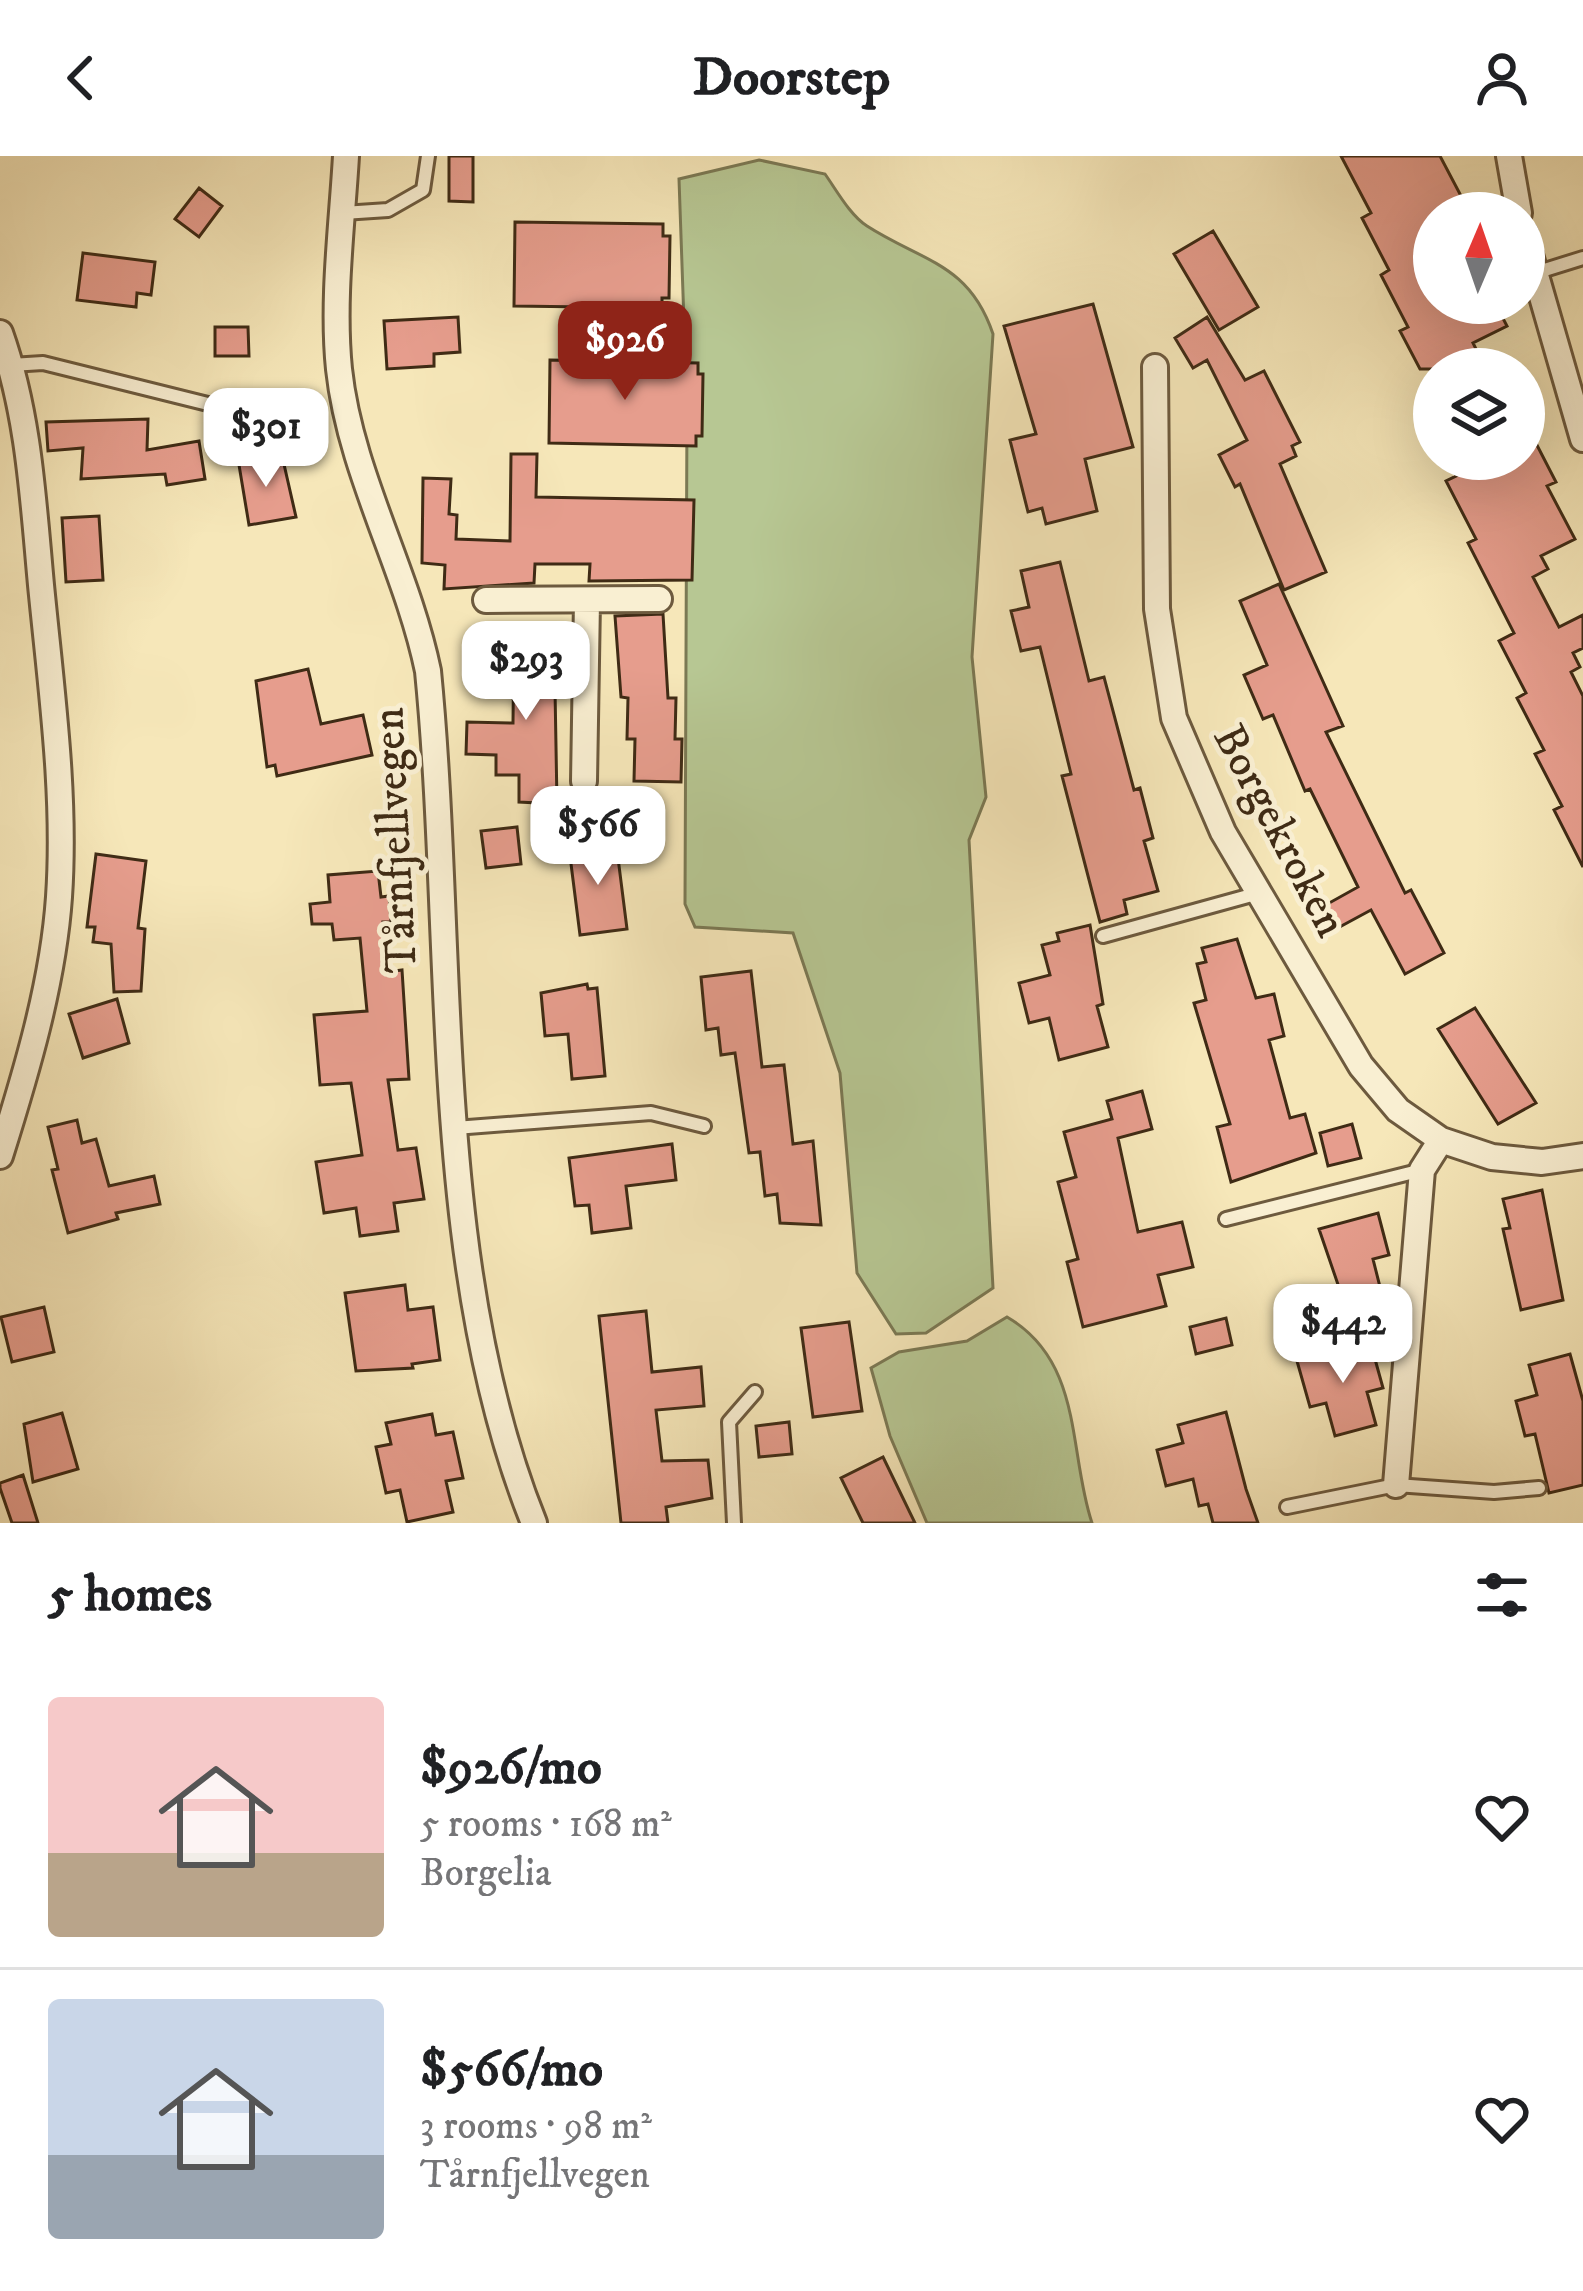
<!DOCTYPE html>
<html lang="en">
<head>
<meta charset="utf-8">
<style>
  :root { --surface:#fff; --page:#f6f6f6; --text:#202124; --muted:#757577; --line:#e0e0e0; --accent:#8f2418 }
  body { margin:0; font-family:"IM FELL DW Pica",serif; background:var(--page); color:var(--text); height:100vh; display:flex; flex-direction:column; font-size:45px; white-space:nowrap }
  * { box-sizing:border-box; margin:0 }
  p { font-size:39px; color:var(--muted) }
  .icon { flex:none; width:66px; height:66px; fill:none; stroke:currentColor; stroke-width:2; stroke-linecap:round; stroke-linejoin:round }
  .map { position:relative; height:1367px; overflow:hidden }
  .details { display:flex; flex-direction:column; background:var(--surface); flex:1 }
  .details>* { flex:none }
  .needle { width:78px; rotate:2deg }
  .buttons { position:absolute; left:1413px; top:36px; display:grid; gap:24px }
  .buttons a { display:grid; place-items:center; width:132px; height:132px; border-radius:50%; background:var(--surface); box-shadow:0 12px 48px #0002; font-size:60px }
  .price { position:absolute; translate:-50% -102px; padding:0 27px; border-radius:24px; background:#fff; color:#222; font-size:39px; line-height:78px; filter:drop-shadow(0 3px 6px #0008) }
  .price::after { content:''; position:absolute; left:50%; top:72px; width:36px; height:27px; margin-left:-18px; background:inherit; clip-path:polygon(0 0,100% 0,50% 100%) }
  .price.on { background:var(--accent); color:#fff }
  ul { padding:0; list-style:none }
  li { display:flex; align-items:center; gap:36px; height:300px; padding:0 48px }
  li+li { border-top:3px solid var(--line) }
  li span { display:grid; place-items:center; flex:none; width:336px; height:240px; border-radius:12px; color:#555 }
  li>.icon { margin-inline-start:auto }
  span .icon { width:144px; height:144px; fill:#fffc; stroke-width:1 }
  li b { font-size:51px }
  h2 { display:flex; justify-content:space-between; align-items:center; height:144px; padding:0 48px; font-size:51px }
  header { display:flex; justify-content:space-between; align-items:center; height:156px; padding:0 48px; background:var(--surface); font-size:54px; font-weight:700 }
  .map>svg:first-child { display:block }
  .green { fill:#b7c793; stroke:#7b7954; stroke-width:3 }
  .building { fill:#e69d8d; stroke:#3f2b15; stroke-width:3 }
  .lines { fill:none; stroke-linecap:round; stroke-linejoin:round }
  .service-casing { stroke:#6d5a3e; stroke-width:18 }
  .minor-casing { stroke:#6d5a3e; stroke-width:30 }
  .service { stroke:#f9efd2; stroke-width:12 }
  .minor { stroke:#f9efd2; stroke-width:24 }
  .labels { text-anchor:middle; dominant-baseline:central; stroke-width:10; stroke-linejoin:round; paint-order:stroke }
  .street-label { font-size:45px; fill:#3f2b15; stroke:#f9efd2 }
</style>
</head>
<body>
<header><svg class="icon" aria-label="back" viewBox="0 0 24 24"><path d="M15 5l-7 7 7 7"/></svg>Doorstep<svg class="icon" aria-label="person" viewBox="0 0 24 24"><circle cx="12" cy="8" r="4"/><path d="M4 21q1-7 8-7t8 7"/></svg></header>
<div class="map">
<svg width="1583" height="1367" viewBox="0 0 1583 1367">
  <rect width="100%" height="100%" fill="#f6e7b9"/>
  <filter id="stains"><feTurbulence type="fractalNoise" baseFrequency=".00167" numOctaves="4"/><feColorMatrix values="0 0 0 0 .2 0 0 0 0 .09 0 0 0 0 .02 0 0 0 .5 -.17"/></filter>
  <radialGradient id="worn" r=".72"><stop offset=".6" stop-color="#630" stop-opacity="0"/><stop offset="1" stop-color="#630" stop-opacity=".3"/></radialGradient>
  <path class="green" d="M759,4L825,18C837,35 850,59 867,70C923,106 969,107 993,178L972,501L986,641L969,684L993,1132L926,1177L896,1178L857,1117L840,917L793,777L695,771L685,748L687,252L679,23Z
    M1007,1161C1084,1206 1068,1296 1092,1367H927L890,1280L871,1212L899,1196L967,1185Z"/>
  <path class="building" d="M449,0H473V46L449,45Z
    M1341,0H1440L1470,57H1434V147H1495L1507,170L1473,187L1480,201L1457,213H1420L1400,175L1408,171L1381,119L1389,114L1362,62L1371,57Z
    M199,32L222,50L199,81L175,63Z
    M515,66L663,68V80H670L669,142H662V152L514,150Z
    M1213,75L1258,151L1219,174L1174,98Z
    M83,97L155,106L151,139L137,137L136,151L77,144Z
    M1093,148L1133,291L1085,303L1097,355L1046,368L1042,352L1028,356L1010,284L1036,278L1004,170Z
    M458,161L460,196L434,198V210L387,213L384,165Z
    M1207,161L1245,224L1264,215L1300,286L1292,290L1296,300L1280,308L1326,416L1284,434L1240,328L1235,331L1219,299L1247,284L1207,204L1193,212L1175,182Z
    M215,171H248L249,200H215Z
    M550,204L698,207V218H703L702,280H696V290L549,287Z
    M148,263L147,294L199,285L205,323L167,329L165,318L81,323L83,292L48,295L46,266Z
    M1524,264L1556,326L1547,330L1575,383L1541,400L1548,413L1533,421L1559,471L1583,459V492L1573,497L1580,511L1571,516L1583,540V711L1554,654L1562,650L1535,598L1544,594L1517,542L1526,537L1499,485L1514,477L1468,387L1476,383L1446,325L1456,320L1447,303H1524Z
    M265,298L266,307L283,304L296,361L249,369L238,303Z
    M511,298H537L536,341L694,344L692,424L589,425L590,408H535L534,427L444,433L445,409L422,407L423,322L451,323L449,358L457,359L456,383L510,385Z
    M99,360L103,424L66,426L62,362Z
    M1060,406L1089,525L1104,521L1134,634L1140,632L1153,682L1144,685L1158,735L1124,744L1127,758L1100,766L1062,620L1071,618L1040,491L1021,495L1011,455L1029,451L1021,415Z
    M1279,428L1343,570L1326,576L1405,737L1411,734L1444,797L1405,818L1371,754L1334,774L1322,751L1358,731L1310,633L1305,635L1273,559L1263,563L1244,519L1267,509L1240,445Z
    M663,458L668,542H676L675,583H682L681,626L634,625L635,583H627L628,542L621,541L615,460Z
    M514,476H554L557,648L519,646V619H496V599L466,598L467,566L513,567Z
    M308,513L321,568L363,559L372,599L277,620L275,609L267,611L256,525Z
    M517,671L521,708L486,712L481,675Z
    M616,686L627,773L580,779L569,692Z
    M96,698L146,705L138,772L145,773L141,835L114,836L111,788L93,786L95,771H87Z
    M378,715L381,741L389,740L391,766H383L387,816L402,814L409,923L388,924L398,994L416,992L424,1043L394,1047L398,1075L360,1080L356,1052L324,1057L316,1006L362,999L351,927L320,929L314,859L367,855L360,782L334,784L332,768H312L310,748L330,746L328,719Z
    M1090,769L1103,848L1097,850L1108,891L1059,904L1049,862L1029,867L1019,827L1050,819L1042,789L1059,785L1057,777Z
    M1237,783L1256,842L1274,838L1284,880L1269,884L1290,962L1305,958L1316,997L1231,1026L1217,971L1230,968L1194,847L1206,844L1197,808L1206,806L1202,792Z
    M751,815L762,911L784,909L793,988L813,985L821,1069L780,1067L777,1038L765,1040L760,996L749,997L735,897L721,899L718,872L706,874L701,821Z
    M587,828L588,833L597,832L605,920L572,923L568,878L545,880L541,837Z
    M117,843L129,887L83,902L69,858Z
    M1475,852L1536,947L1498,968L1438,873Z
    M1142,935L1152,973L1118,982L1138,1076L1182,1066L1193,1111L1158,1119L1166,1150L1083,1171L1067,1106L1078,1103L1058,1026L1076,1021L1064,976L1112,963L1107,945Z
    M77,964L82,987L96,983L109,1030L154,1020L160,1048L116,1057L118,1063L68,1077L52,1014L58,1013L48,971Z
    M1352,968L1361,1002L1328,1010L1320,977Z
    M672,988L676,1024L626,1030L631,1072L592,1077L589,1049L575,1050L569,1002Z
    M1542,1034L1563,1144L1521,1154L1503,1073L1510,1072L1503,1043Z
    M1378,1057L1389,1099L1373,1103L1382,1139L1345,1149L1319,1073Z
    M405,1129L408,1154L433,1151L440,1204L412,1208L413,1212L356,1215L345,1137Z
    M44,1151L54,1196L12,1206L1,1161Z
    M646,1155L652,1216L701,1211L704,1250L656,1254L662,1305L708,1304L712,1342L666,1351L668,1367H621L599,1160Z
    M1226,1162L1232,1189L1196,1198L1190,1171Z
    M849,1166L862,1255L813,1261L801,1172Z
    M1370,1185L1383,1232L1367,1236L1376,1269L1335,1280L1326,1247L1310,1251L1297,1205Z
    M1570,1198L1583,1245V1329L1549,1337L1535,1278L1525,1280L1516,1245L1537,1239L1529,1209Z
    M1226,1256L1246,1333L1258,1367H1213L1208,1348L1199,1350L1193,1323L1166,1330L1157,1294L1183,1287L1178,1269Z
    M62,1257L78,1313L33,1326L24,1268Z
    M432,1258L436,1279L453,1276L463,1322L446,1325L453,1356L407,1366L400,1334L386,1337L376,1291L391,1288L386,1267Z
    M789,1266L792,1298L759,1301L756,1270Z
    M883,1301L915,1367H863L841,1322Z
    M23,1319L38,1367H12L0,1332V1327Z"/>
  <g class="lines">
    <defs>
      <path id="service" d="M343,57L388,54L423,34L428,0
        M1535,117L1583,102
        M11,209L43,207L232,254L274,260L285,275
        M1103,780L1259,737
        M455,972L651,957L704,970
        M1226,1063L1422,1014
        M1287,1351L1396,1329L1494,1336L1539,1332
        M734,1367L729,1266L755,1236"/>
      <path id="minor" d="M346,0C342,69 332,144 339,213C350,317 407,413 428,515C455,788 430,1110 534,1367
        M1509,0L1519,57
        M1524,78L1583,283
        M0,177C29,259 33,343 41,429C51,532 66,638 59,741C53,828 26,917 0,1000
        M1155,211L1157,453L1174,562L1223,676L1361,910L1398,954L1441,984L1492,1001L1542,1006L1583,1000
        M486,444L659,443
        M584,625L587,445
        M1396,1329L1422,1014L1441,984"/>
    </defs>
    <use href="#service" class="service-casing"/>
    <use href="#minor" class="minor-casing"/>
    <use href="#service" class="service"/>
    <use href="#minor" class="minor"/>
  </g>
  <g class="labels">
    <g class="street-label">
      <text transform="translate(1279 675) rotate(62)">Borgekroken</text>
      <text transform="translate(396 684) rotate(-93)">Tårnfjellvegen</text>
    </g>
  </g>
  <rect width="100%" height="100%" filter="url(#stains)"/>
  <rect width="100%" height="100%" fill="url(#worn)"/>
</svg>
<div class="buttons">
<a><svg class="needle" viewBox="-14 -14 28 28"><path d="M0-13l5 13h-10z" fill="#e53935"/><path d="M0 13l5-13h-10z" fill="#757577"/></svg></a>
<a><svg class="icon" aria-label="layers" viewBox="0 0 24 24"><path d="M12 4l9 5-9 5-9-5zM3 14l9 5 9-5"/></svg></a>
</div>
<b class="price on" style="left:625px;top:247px">$926</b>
<b class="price" style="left:266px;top:334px">$301</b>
<b class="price" style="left:526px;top:567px">$293</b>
<b class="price" style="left:598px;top:732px">$566</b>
<b class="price" style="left:1343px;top:1230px">$442</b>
</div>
<section class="details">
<h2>5 homes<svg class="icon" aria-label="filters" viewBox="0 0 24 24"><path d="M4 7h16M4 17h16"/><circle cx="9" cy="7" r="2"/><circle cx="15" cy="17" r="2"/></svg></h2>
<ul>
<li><span style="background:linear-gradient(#f6c9c9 65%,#b9a48a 0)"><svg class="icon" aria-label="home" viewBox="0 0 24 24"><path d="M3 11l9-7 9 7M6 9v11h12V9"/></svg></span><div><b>$926/mo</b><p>5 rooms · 168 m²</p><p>Borgelia</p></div><svg class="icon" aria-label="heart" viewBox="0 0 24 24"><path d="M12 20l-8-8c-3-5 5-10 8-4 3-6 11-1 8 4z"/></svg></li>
<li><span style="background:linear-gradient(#c9d6e8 65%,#9aa5b1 0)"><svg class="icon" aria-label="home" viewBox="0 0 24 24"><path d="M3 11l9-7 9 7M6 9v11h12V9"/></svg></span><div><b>$566/mo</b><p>3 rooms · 98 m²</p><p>Tårnfjellvegen</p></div><svg class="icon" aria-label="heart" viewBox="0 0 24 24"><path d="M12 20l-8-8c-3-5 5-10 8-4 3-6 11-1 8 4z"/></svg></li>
</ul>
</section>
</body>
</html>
